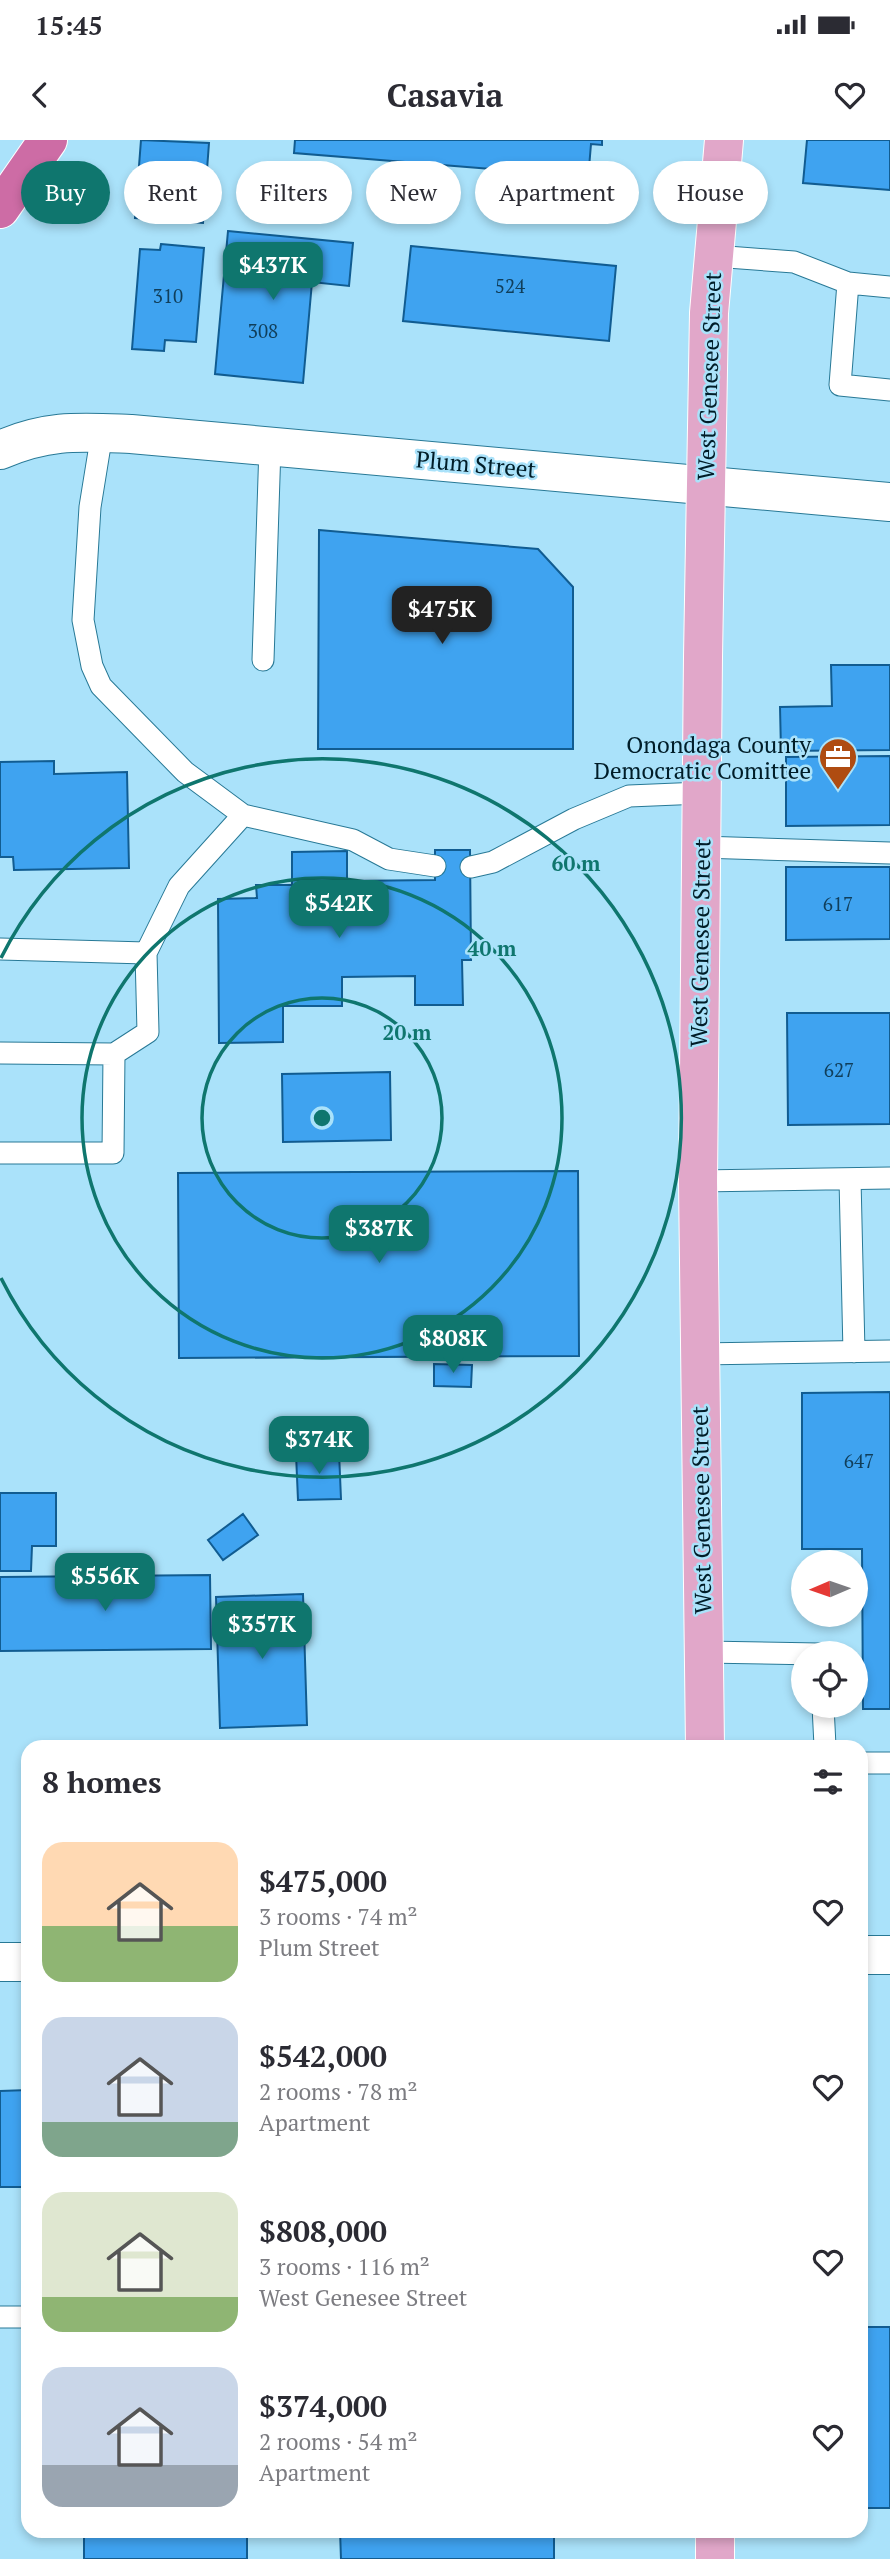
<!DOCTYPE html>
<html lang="en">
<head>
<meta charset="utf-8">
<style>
  :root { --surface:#fff; --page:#f2f2f3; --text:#2b2b33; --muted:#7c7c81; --accent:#0f766e }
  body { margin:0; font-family:"PT Serif",serif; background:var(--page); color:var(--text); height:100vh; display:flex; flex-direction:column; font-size:26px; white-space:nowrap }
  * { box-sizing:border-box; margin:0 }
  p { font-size:23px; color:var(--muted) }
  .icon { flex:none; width:38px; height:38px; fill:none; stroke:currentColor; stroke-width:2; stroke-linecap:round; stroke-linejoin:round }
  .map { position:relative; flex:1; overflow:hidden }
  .sheet { position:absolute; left:21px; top:1600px; width:847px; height:798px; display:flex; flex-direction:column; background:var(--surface); border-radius:21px; box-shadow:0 4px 10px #0003 }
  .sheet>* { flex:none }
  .top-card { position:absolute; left:21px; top:21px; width:849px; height:63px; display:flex; gap:14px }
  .needle { width:46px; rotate:268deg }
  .buttons { position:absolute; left:791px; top:1410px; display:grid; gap:14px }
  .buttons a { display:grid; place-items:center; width:77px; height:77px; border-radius:50%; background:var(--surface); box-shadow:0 4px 10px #0003; font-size:35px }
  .price { position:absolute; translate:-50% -60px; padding:0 16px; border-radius:14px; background:var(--accent); color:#fff; font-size:23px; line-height:46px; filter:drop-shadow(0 2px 4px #0008) }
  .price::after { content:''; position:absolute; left:50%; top:42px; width:21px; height:16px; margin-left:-10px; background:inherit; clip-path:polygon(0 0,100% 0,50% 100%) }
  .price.on { background:#222; color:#fff }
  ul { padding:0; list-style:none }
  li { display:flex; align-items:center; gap:21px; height:175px; padding:0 21px }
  li span { display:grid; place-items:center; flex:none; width:196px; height:140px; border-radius:21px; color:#555 }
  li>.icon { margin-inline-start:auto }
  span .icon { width:84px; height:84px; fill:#fffc; stroke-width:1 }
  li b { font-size:30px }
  h2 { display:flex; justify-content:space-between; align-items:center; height:84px; padding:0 21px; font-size:30px }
  .pill { padding:0 24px; border-radius:32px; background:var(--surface); box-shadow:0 4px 10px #0003; font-size:24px; line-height:63px }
  .pill.on { background:var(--accent); color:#fff }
  .status { display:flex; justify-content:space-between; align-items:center; height:49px; padding:0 35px; background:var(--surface); direction:ltr }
  .status svg { height:19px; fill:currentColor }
  header { display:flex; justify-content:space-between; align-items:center; height:91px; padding:0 21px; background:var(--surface); font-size:32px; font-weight:600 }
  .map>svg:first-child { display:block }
  .building { fill:#3fa3f0; stroke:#115c91; stroke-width:2 }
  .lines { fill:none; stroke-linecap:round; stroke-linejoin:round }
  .lane-casing { stroke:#287996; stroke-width:23 }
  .street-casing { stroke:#287996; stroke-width:40 }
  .primary-casing { stroke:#fff; stroke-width:40 }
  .highway-casing { stroke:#fff; stroke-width:40 }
  .lane { stroke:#fff; stroke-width:21 }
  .street { stroke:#fff; stroke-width:38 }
  .primary { stroke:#e1a7c9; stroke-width:38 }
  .highway { stroke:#cd6ca5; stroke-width:38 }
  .ring { fill:none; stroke:#0f766e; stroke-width:3.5 }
  .labels { text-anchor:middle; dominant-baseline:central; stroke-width:5; stroke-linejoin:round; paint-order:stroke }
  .number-label { font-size:19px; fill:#103e5a }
  .street-label { font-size:23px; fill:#001d28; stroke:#aae2fa }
  .poi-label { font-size:23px; fill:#001d28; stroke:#aae2fa; text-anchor:end }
  .centre { fill:#0f766e; stroke:#aae2fa; stroke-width:3.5 }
  .ring-label { font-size:21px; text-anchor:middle; font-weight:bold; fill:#0f766e; stroke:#aae2fa; stroke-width:5; stroke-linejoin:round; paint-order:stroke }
</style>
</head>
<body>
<div class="status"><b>15:45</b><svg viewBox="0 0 49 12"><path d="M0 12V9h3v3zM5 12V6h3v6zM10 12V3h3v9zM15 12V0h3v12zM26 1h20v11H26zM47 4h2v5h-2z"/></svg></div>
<header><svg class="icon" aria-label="back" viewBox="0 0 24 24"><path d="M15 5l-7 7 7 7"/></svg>Casavia<svg class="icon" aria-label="heart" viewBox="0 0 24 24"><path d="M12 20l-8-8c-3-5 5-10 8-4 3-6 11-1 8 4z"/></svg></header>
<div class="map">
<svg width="890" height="2419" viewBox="0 0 890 2419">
  <rect width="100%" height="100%" fill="#aae2fa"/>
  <path class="building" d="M141,0L209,3L203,83L135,78Z
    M295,0H602V5L591,4L589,28L542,25V33L294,13Z
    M807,0H890V50L803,43Z
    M228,91L353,103L349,146L312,142L303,243L215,234Z
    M161,104L204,108L196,202L165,200L164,211L132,209L140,109L160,110Z
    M411,106L616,126L609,201L403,181Z
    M319,390L538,409L573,447V609H318Z
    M831,525H890V610L781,611L780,567L832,566Z
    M890,616V685L786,686V617Z
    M54,621V634L127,632L129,728L14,730L13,717H0V622Z
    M435,710H470L471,820H462L463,865H415V836L342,837V866H283V902L219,903L218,759L257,758L256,745H292V712L347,711V741L435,740Z
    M786,727H890V799L786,800Z
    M787,873H890V984L788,985Z
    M390,932L391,1000L283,1002L282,934Z
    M578,1031L579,1216L179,1218L178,1033Z
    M434,1224L472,1225L471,1247L434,1246Z
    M890,1252V1569H863L862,1409H802V1253Z
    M339,1312L341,1359L298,1360L296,1314Z
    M0,1353H56V1406H32L31,1431H0Z
    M243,1374L258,1395L223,1420L208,1400Z
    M210,1435L211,1509L0,1511V1437Z
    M303,1454L307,1585L220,1588L216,1457Z
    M28,1950V2047H0V1951Z
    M861,2187H890V2368H861Z
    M84,2390H247V2419H84Z
    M340,2390H554V2419H341Z"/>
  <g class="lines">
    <defs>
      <path id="lane" d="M714,116L794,122L848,143
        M890,147L848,143L840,245L890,250
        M102,293L90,367L83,480L92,526L101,546L185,632L243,675L179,746L146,813
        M263,520L270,307
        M243,675L353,700L389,719L435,726
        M701,707L890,713
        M471,727L493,722L574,679L629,656L701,653
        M0,809L146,813L148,892L114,914L113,1013H0
        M0,913L114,914
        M850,1039L854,1212
        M698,1041L890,1038
        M698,1214L890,1211
        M704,1512L819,1514
        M823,1566L825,1606
        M861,1623H890
        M0,2177H28"/>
      <path id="street" d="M0,310C49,289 79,292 131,294L890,362
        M861,1815H890
        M0,1822H28"/>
      <path id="primary" d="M705,1606L698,1041L703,517L709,173L724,0
        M715,2390V2419"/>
      <path id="highway" d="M0,69L48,0"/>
    </defs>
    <use href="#lane" class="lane-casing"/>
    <use href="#street" class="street-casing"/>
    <use href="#primary" class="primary-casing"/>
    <use href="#highway" class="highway-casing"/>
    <use href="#lane" class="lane"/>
    <use href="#street" class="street"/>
    <use href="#primary" class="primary"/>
    <use href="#highway" class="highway"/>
  </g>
  <g class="ring">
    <circle cx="322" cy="978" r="120"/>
    <circle cx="322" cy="978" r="240"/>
    <path d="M1 818A359 359 0 1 1 1 1138"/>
  </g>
  <defs>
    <symbol id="office-pin" viewBox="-11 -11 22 30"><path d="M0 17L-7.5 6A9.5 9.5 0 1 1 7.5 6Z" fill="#af4c11" stroke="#aae2fa"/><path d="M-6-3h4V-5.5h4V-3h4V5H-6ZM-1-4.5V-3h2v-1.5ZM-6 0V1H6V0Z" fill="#fff"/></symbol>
  </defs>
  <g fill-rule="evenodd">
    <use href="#office-pin" x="816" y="595" width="44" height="60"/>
  </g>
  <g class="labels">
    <g class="number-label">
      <text x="510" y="145">524</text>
      <text x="168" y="155">310</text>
      <text x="263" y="190">308</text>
      <text x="838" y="763">617</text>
      <text x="839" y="929">627</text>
      <text x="859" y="1320">647</text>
    </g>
    <g class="street-label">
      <text transform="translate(709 236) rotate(-88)">West Genesee Street</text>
      <text transform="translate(476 324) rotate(5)">Plum Street</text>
      <text transform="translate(700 803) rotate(-89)">West Genesee Street</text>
      <text transform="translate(701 1370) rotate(-91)">West Genesee Street</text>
    </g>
    <g class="poi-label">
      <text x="811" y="604">Onondaga County<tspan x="811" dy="26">Democratic Comittee</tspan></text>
    </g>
  </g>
  <circle cx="322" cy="978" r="10" class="centre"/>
  <g class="ring-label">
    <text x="576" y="731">60 m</text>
    <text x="492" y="816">40 m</text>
    <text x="407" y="900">20 m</text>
  </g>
</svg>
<div class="buttons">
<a><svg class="needle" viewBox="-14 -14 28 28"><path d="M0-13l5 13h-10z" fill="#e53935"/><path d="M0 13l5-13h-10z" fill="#7c7c81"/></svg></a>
<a><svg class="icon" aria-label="locate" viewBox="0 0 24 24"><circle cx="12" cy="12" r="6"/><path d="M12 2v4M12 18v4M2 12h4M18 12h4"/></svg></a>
</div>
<b class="price" style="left:273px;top:162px">$437K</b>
<b class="price on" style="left:442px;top:506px">$475K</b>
<b class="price" style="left:339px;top:800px">$542K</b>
<b class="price" style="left:379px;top:1125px">$387K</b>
<b class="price" style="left:453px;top:1235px">$808K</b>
<b class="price" style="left:319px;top:1336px">$374K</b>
<b class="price" style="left:105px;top:1473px">$556K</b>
<b class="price" style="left:262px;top:1521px">$357K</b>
<div class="top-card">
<a class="pill on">Buy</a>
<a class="pill">Rent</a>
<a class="pill">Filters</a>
<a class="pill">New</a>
<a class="pill">Apartment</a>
<a class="pill">House</a>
</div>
<section class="sheet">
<h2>8 homes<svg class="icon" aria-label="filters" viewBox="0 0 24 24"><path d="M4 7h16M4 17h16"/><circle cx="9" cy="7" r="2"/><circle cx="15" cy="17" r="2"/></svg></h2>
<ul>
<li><span style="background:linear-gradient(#ffd9b3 60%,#8fb573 0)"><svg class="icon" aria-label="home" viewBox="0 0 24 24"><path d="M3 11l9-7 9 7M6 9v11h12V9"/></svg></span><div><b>$475,000</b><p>3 rooms · 74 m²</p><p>Plum Street</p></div><svg class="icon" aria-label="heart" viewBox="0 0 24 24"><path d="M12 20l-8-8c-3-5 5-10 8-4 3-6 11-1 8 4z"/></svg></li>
<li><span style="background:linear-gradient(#c9d6e8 75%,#7fa58c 0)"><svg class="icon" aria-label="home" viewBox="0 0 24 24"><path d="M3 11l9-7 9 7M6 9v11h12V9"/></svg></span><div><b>$542,000</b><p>2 rooms · 78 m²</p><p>Apartment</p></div><svg class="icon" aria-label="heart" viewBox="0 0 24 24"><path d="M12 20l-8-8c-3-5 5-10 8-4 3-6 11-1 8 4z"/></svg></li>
<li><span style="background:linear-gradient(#dfe7d0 75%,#8fb573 0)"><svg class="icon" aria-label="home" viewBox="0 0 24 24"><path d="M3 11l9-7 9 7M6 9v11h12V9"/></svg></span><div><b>$808,000</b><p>3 rooms · 116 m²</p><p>West Genesee Street</p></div><svg class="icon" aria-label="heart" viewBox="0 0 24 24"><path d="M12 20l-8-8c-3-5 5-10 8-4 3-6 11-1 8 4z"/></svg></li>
<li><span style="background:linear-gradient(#c9d6e8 70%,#9aa5b1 0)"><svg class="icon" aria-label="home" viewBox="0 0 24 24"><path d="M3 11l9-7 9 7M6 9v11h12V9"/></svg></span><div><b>$374,000</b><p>2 rooms · 54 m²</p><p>Apartment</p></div><svg class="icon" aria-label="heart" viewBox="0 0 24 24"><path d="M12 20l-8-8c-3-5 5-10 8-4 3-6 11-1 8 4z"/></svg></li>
</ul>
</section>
</div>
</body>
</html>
